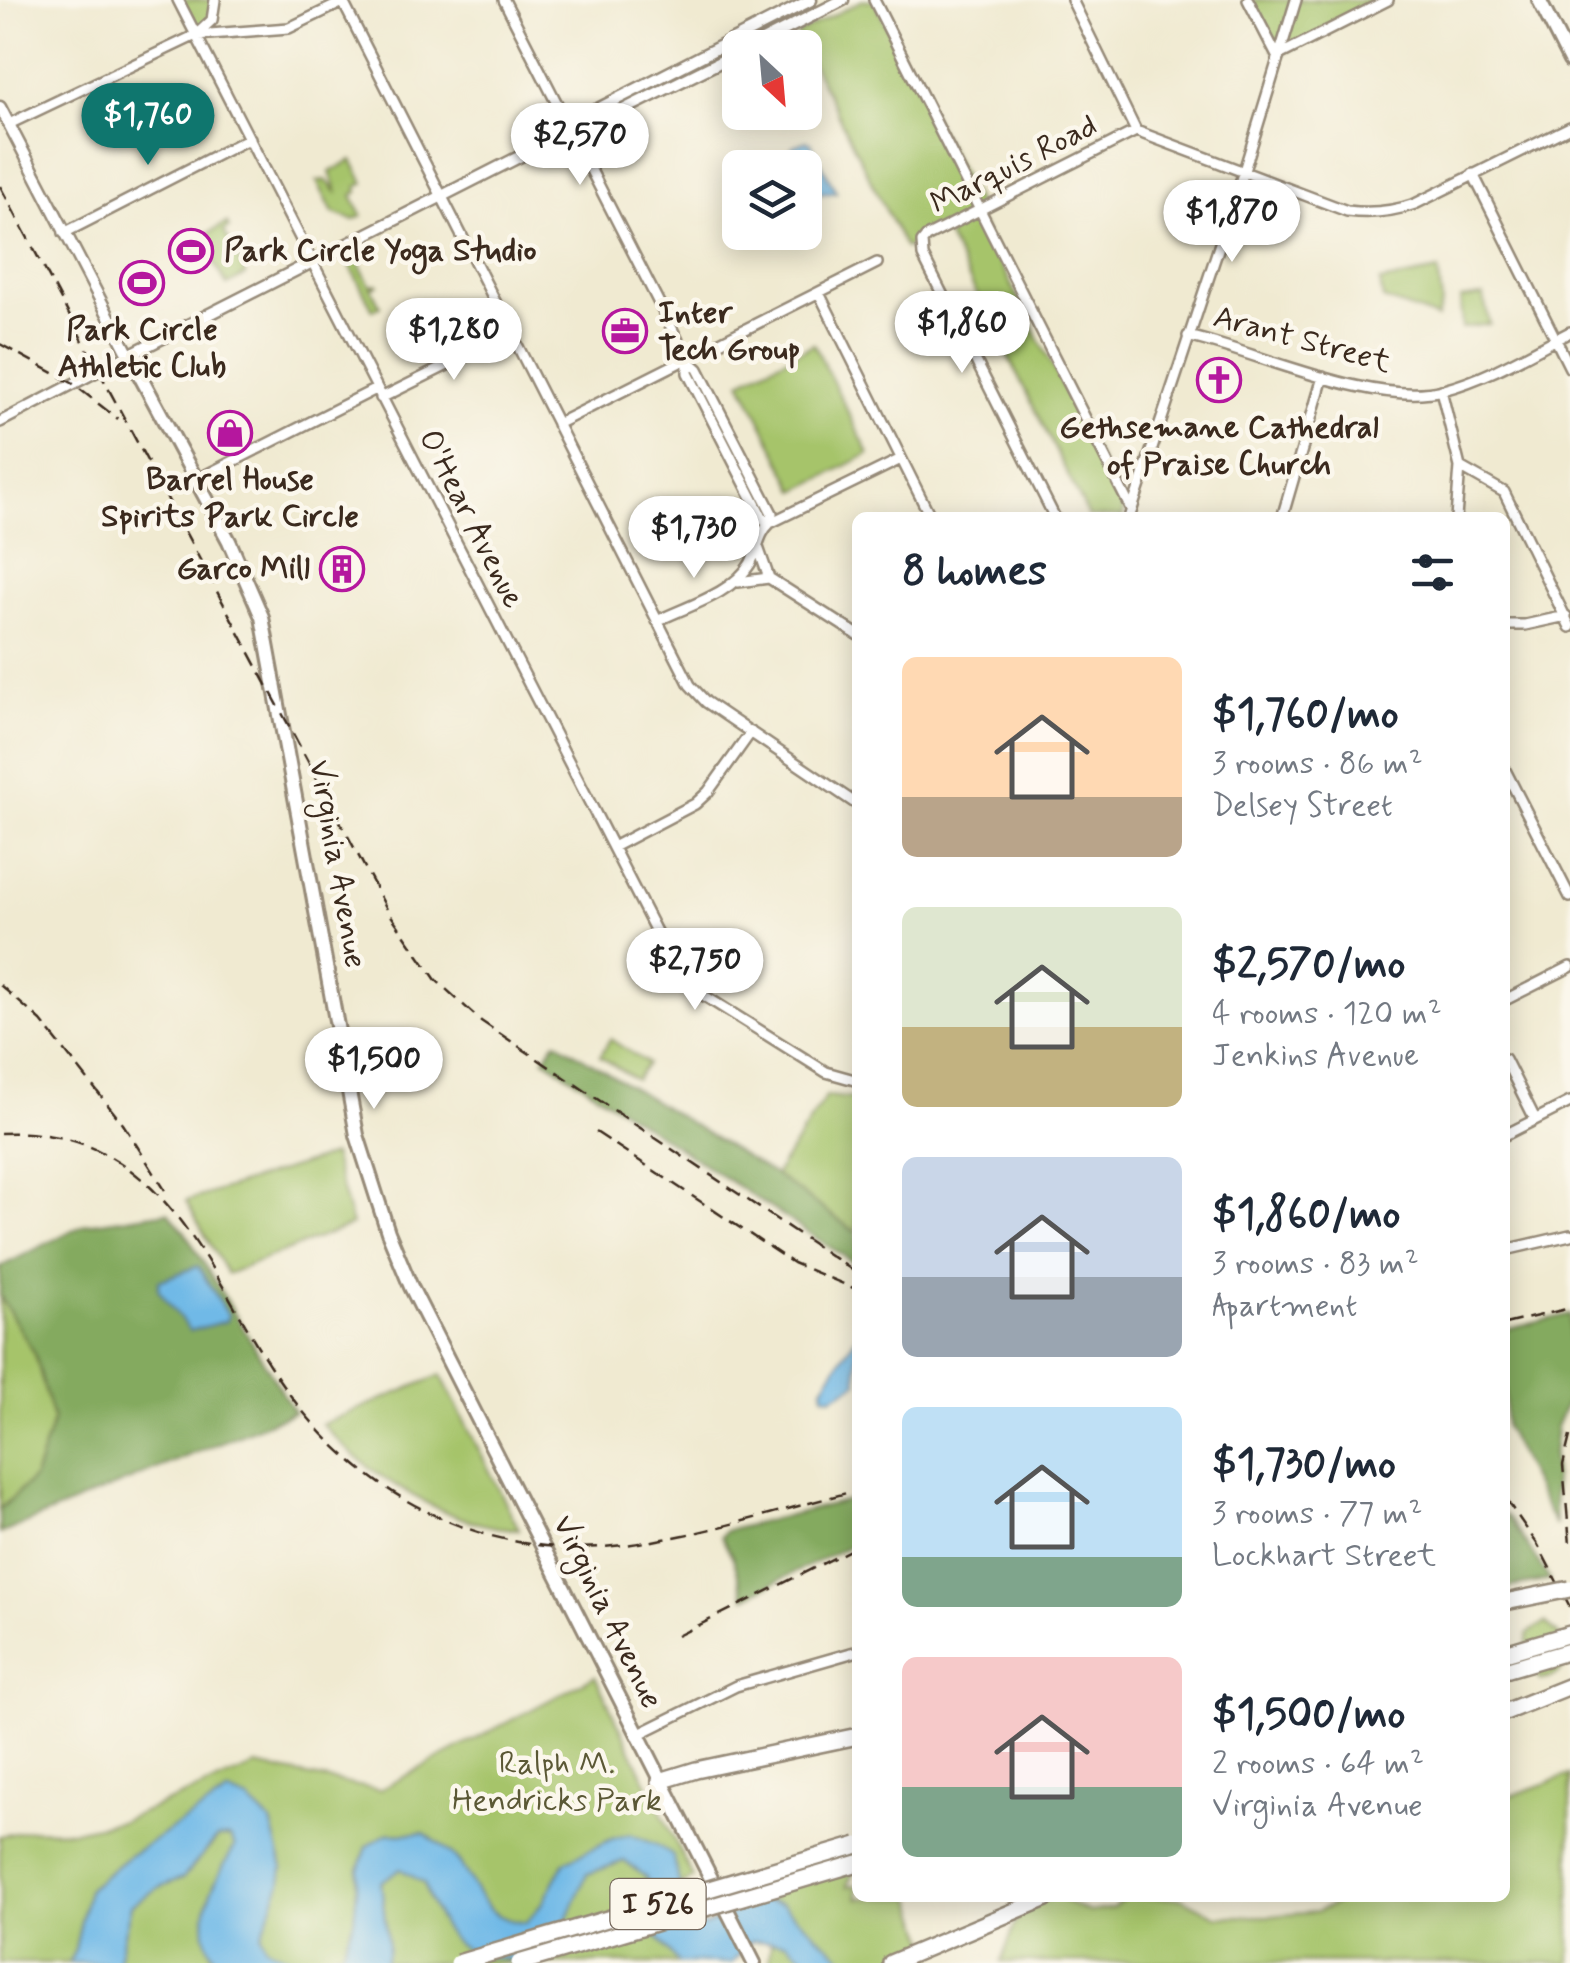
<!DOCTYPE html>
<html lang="en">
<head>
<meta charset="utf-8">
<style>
  :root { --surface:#fff; --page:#f6f6f7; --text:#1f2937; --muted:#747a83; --accent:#0f766e }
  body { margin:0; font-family:Mynerve,sans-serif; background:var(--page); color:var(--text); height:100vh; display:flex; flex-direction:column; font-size:38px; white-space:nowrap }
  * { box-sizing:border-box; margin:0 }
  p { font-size:32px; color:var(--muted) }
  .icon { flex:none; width:55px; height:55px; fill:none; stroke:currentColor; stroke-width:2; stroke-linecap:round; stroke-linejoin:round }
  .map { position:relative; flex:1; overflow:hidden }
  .panel { position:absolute; left:852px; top:512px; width:658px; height:1390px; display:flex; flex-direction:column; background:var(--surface); border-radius:15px; box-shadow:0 5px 25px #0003 }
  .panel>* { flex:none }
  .needle { width:65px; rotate:154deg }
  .tools { position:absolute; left:722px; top:30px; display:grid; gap:20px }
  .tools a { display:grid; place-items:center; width:100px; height:100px; border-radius:15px; background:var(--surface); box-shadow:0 5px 25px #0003; font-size:50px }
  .price { position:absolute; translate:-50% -85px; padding:0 22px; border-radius:35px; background:#fff; color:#222; font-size:32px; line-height:65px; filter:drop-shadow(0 2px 5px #0008) }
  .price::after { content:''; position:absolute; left:50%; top:60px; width:30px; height:22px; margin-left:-15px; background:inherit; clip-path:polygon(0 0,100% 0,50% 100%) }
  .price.active { background:var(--accent); color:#fff }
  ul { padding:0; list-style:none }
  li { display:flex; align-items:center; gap:30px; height:250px; padding:0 50px }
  li span { display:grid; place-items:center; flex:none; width:280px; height:200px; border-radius:15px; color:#555 }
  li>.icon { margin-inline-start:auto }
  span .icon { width:120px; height:120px; fill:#fffc; stroke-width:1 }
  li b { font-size:42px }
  h2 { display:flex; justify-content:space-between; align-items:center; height:120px; padding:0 50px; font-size:42px }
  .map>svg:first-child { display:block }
  .green { fill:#a6c46b; stroke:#707744; stroke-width:2.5 }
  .forest { fill:#84aa5f; stroke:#606a3e; stroke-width:2.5 }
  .water { fill:#6fb9e7; stroke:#557282; stroke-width:2.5 }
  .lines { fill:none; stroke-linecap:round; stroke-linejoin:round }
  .minor-casing { stroke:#968a78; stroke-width:14 }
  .tertiary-casing { stroke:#968a78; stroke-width:15 }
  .secondary-casing { stroke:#968a78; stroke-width:18 }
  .motorway-casing { stroke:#968a78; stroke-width:20 }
  .minor { stroke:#fff; stroke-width:9 }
  .tertiary { stroke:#fff; stroke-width:10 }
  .secondary { stroke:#fff; stroke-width:12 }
  .motorway { stroke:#fff; stroke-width:15 }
  .rail { stroke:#3b2a1e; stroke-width:2.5; stroke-dasharray:15 8; stroke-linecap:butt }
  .motorway-bridge-casing { stroke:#968a78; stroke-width:20; stroke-linecap:butt }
  .motorway-bridge { stroke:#fff; stroke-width:15 }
  .labels { text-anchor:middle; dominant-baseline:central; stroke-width:9; stroke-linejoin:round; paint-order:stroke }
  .shield { fill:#fbf7ec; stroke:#75685c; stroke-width:2.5 }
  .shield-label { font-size:30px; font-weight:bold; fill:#3b2a1e }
  .street-label { font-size:32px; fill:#3b2a1e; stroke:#fbf7ec }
  .poi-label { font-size:32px; font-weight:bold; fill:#3b2a1e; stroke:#fbf7ec }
  .park-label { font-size:32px; fill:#5b5835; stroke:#fbf7ec }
</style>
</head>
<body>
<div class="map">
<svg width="1570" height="1963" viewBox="0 0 1570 1963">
  <rect width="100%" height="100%" fill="#fbf7ec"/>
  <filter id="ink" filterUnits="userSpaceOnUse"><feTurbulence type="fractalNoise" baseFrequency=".01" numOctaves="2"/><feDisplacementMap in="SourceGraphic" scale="20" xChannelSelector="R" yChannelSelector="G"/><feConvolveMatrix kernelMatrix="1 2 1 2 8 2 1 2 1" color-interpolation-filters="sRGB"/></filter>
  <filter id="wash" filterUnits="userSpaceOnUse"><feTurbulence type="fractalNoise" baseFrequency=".0048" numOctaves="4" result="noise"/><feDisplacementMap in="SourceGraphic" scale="40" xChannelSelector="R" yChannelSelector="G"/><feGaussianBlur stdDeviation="2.25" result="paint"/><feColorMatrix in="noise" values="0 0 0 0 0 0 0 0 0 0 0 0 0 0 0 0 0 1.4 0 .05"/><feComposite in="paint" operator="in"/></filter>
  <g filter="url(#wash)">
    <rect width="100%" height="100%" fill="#f0ead1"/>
    <path class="green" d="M178,0H214L212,20L196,34Z
      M863,0H874L980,210L905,248L797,34Z
      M1252,0H1388L1277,56Z
      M352,160L364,183L357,187L358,192L352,195L362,216L353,220L333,213L317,181L326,180L338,194L330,172Z
      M972,221L981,225L1119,498L1123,507V517H1089L947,235Z
      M227,223L229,228L224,231L246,275L227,285L199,238Z
      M357,260L370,285L379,284L371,288L380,306L373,310L349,264Z
      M1438,271L1442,302L1437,318L1383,299L1380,282Z
      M1483,296L1490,324L1462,328L1460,299Z
      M814,344L869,454L796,491L741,381Z
      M610,1039L647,1063L636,1080L600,1056Z
      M826,1096L857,1099V1233L775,1175Z
      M332,1155L352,1225L227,1274L186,1201Z
      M0,1296L35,1354L53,1420L34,1478L0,1509Z
      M441,1375L519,1529C450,1528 367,1474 322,1424Z
      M1545,1623L1558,1634L1569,1656C1562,1671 1556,1678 1540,1680C1526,1664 1525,1653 1528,1633Z
      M595,1676L693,1878L677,1886L676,1865L612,1839L565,1862L544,1901L527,1923C482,1919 481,1895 460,1864C452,1852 436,1843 424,1833L386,1834L367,1847L359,1869L354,1920L342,1951C314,1963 291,1962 264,1946L261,1935L283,1868L271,1822L229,1793L129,1856L89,1888L75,1949L69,1963H0V1836L30,1830L73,1831L121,1821L256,1766L379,1790Z
      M1570,1775V1963L1001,1962L1021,1909L1052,1898H1059L1089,1912L1112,1908L1127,1898H1181L1217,1916H1267L1317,1912L1347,1898H1505V1798Z
      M231,1837L235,1846L211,1953L221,1963H117L131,1905L161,1886L183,1878L218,1838Z
      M844,1853L857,1854V1864L847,1886L857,1885L858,1898H913L935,1963H849L772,1900H762L771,1876Z
      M624,1861L646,1877L655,1934L678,1963H544L587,1874Z
      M400,1868L424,1883L429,1899L458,1945L518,1963H385L388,1948L381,1882Z
      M771,1942H786L812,1963H769Z"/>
    <path class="forest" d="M556,1041L775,1175L857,1233V1265L544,1059Z
      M168,1212L185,1232L294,1412L0,1534V1509L34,1478L53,1420L35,1354L0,1296V1267L86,1224Z
      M1570,1314V1395L1556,1427L1553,1456L1555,1526L1505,1427V1330Z
      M857,1498V1542L745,1597L733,1558L721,1536L726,1531Z
      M1505,1515L1509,1518L1550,1580L1505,1588Z"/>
    <path class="water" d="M806,141L811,143L836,192L820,193L807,184L805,168L798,167L791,150L793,146Z
      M198,1266L228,1315L226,1321L190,1331L158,1289L159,1281Z
      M857,1335V1383L832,1397L824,1395L823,1387Z
      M229,1793L249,1801L271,1822L283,1868L281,1883L261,1935L265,1946C291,1962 314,1963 342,1951L354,1920L359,1869L367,1847L386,1834L424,1833C436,1842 452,1852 460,1864C481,1895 482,1919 526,1923L544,1901L565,1862L612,1839L630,1834L657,1845L673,1856C682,1881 676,1912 704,1926L762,1900L782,1904L849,1963H812L786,1942L751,1941L732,1963H678L655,1934L646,1877L624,1861L587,1874L565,1924L568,1952C538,1963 489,1963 460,1946C443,1934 430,1902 424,1883L400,1869L381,1882L388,1948L385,1963H221C185,1929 215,1880 235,1846L230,1837L217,1838L183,1878L161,1886L131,1905L117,1963H69L75,1949L88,1889L129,1856Z"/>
  </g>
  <g filter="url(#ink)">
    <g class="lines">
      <defs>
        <path id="minor" d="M178,0L668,955L683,979L695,990L826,1072L858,1081
          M504,0L688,360V373L763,519L770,523L772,513L698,369L688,360
          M874,0L1131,509
          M1072,0L1136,131
          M1248,0L1277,56L1388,0
          M343,2L690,685L706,702L858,805
          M198,33L212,20L215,0
          M9,124L196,35L289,28L345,1
          M1473,174L1570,368
          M64,233L250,138
          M819,293L931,518
          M1188,336C1260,353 1373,407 1443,390C1489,378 1529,353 1570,332
          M1441,390L1460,467L1456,518
          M381,398L510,334
          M0,422L129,355
          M557,424L877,263
          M1460,467L1504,492L1570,627
          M196,480L376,389
          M1055,518L923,256L922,242L926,237L1136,131L1347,211C1371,214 1392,212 1415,204L1570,127
          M1129,518L1243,174L1296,0
          M1282,518L1323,377
          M758,547L769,578L858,635
          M738,582L769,578
          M657,621C687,606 732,594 750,564C758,550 758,534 770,523L901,459
          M1505,625H1525L1566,616
          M1505,770L1570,897
          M613,847L695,804L708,792L751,732
          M1505,1000L1570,967
          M1505,1059L1535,1119
          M1505,1135L1570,1102
          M1505,1250L1570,1235
          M637,1735L736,1686L858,1651"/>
        <path id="tertiary" d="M749,48L843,0
          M0,107L129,355L572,130L595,124L740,52
          M572,129L590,113L811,0"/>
        <path id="secondary" d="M1539,0L1570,61
          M129,355L229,541L262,617L357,1135L388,1232L411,1287L754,1963"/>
        <path id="motorway" d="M1505,1653L1570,1634
          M1505,1670L1570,1651
          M1505,1712L1570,1686
          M660,1781L696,1770L858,1736
          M891,1963L1046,1898"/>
      </defs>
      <use href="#minor" class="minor-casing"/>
      <use href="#tertiary" class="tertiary-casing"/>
      <use href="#secondary" class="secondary-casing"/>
      <use href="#motorway" class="motorway-casing"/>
      <use href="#minor" class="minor"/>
      <use href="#tertiary" class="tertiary"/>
      <use href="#secondary" class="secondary"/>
      <use href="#motorway" class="motorway"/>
      <path class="rail" d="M0,186L388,911L436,980L481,1021L858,1274
        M0,344L72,383L118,419
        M0,985L41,1021L123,1124L165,1190
        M596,1132L793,1263L858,1290
        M0,1133C179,1124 210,1296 300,1408C362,1485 446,1535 545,1546C642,1557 763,1514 858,1490
        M1505,1324L1570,1308
        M1570,1436L1563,1465L1570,1544
        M1505,1498L1538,1545L1570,1607
        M677,1636L858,1546"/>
      <defs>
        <path id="motorway-bridge" d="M1505,1602L1570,1589
          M458,1963L858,1845
          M519,1963L858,1863"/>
      </defs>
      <use href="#motorway-bridge" class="motorway-bridge-casing"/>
      <use href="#motorway-bridge" class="motorway-bridge"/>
    </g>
  </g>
  <defs>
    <symbol id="stadium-ring" viewBox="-11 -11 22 22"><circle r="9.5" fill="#fbf7ec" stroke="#b5179e" stroke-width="1.5"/><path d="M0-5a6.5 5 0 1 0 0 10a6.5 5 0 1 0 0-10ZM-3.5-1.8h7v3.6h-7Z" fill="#b5179e"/></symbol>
    <symbol id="office-ring" viewBox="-11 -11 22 22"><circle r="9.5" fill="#fbf7ec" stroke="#b5179e" stroke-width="1.5"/><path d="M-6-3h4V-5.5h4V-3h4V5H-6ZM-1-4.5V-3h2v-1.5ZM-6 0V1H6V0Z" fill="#b5179e"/></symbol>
    <symbol id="church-ring" viewBox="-11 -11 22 22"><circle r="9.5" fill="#fbf7ec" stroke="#b5179e" stroke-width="1.5"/><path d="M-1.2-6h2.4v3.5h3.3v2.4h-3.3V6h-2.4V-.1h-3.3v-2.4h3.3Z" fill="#b5179e"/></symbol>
    <symbol id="shop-ring" viewBox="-11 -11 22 22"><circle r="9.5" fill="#fbf7ec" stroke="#b5179e" stroke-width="1.5"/><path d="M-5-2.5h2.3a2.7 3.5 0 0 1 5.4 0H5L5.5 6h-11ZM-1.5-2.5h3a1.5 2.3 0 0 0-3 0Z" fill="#b5179e"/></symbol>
    <symbol id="building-ring" viewBox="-11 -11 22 22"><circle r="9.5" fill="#fbf7ec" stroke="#b5179e" stroke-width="1.5"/><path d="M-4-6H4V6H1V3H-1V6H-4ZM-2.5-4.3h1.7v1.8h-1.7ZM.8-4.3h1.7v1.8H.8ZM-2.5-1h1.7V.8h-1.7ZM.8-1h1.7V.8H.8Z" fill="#b5179e"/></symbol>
  </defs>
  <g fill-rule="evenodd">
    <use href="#stadium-ring" x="166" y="226" width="50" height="50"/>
    <use href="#stadium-ring" x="117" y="258" width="50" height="50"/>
    <use href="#office-ring" x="600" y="306" width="50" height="50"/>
    <use href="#church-ring" x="1194" y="355" width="50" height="50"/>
    <use href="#shop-ring" x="205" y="408" width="50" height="50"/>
    <use href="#building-ring" x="317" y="544" width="50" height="50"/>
  </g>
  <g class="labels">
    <rect class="shield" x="610.5" y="1879" width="95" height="50" rx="8"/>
    <g class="shield-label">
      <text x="658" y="1904">I 526</text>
    </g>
    <g class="street-label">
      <text transform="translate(1014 165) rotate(-27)">Marquis Road</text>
      <text transform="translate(1302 340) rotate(15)">Arant Street</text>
      <text transform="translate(471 519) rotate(63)">O'Hear Avenue</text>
      <text transform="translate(337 864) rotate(80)">Virginia Avenue</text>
      <text transform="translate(607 1612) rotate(64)">Virginia Avenue</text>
    </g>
    <g class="poi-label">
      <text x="224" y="251" text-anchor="start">Park Circle Yoga Studio</text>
      <text x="658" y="313" text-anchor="start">Inter<tspan x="658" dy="37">Tech Group</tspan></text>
      <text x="142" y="330">Park Circle<tspan x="142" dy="37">Athletic Club</tspan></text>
      <text x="1219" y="428">Gethsemane Cathedral<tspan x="1219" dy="37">of Praise Church</tspan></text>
      <text x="230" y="480">Barrel House<tspan x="230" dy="37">Spirits Park Circle</tspan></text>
      <text x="310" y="569" text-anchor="end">Garco Mill</text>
    </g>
    <g class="park-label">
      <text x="557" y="1764">Ralph M.<tspan x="557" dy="37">Hendricks Park</tspan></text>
    </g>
  </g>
</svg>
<div class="tools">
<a><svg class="needle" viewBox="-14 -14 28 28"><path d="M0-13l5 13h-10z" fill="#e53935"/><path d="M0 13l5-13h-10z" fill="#747a83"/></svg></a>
<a><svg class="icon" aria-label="layers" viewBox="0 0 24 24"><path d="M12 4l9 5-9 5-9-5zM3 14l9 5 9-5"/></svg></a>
</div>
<b class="price active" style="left:148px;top:168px">$1,760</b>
<b class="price" style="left:580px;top:188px">$2,570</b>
<b class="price" style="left:1232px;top:265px">$1,870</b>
<b class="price" style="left:962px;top:376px">$1,860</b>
<b class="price" style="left:454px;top:383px">$1,280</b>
<b class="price" style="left:694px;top:581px">$1,730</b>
<b class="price" style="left:695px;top:1013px">$2,750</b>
<b class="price" style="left:374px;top:1112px">$1,500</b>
<section class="panel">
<h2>8 homes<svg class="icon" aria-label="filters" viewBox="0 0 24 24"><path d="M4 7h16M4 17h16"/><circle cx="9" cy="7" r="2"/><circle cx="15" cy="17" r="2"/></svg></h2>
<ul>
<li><span style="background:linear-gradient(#ffd9b3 70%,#b9a48a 0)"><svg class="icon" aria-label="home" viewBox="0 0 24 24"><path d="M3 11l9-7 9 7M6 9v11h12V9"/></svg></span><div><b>$1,760/mo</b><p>3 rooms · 86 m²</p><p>Delsey Street</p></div></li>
<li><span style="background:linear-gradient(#dfe7d0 60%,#c2b280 0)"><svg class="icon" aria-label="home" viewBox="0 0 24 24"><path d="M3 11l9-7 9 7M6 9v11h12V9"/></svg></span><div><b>$2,570/mo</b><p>4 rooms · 120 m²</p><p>Jenkins Avenue</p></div></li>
<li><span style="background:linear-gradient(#c9d6e8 60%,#9aa5b1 0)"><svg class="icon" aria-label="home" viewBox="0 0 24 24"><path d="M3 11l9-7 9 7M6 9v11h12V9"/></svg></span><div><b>$1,860/mo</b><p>3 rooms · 83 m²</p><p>Apartment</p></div></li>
<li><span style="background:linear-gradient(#bfe0f5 75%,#7fa58c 0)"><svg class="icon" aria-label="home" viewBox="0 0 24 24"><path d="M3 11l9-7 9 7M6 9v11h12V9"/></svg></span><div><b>$1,730/mo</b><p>3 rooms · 77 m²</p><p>Lockhart Street</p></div></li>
<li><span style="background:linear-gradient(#f6c9c9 65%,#7fa58c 0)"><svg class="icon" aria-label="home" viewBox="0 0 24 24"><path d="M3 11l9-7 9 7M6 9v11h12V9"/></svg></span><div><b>$1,500/mo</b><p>2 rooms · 64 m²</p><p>Virginia Avenue</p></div></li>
</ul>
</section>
</div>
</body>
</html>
